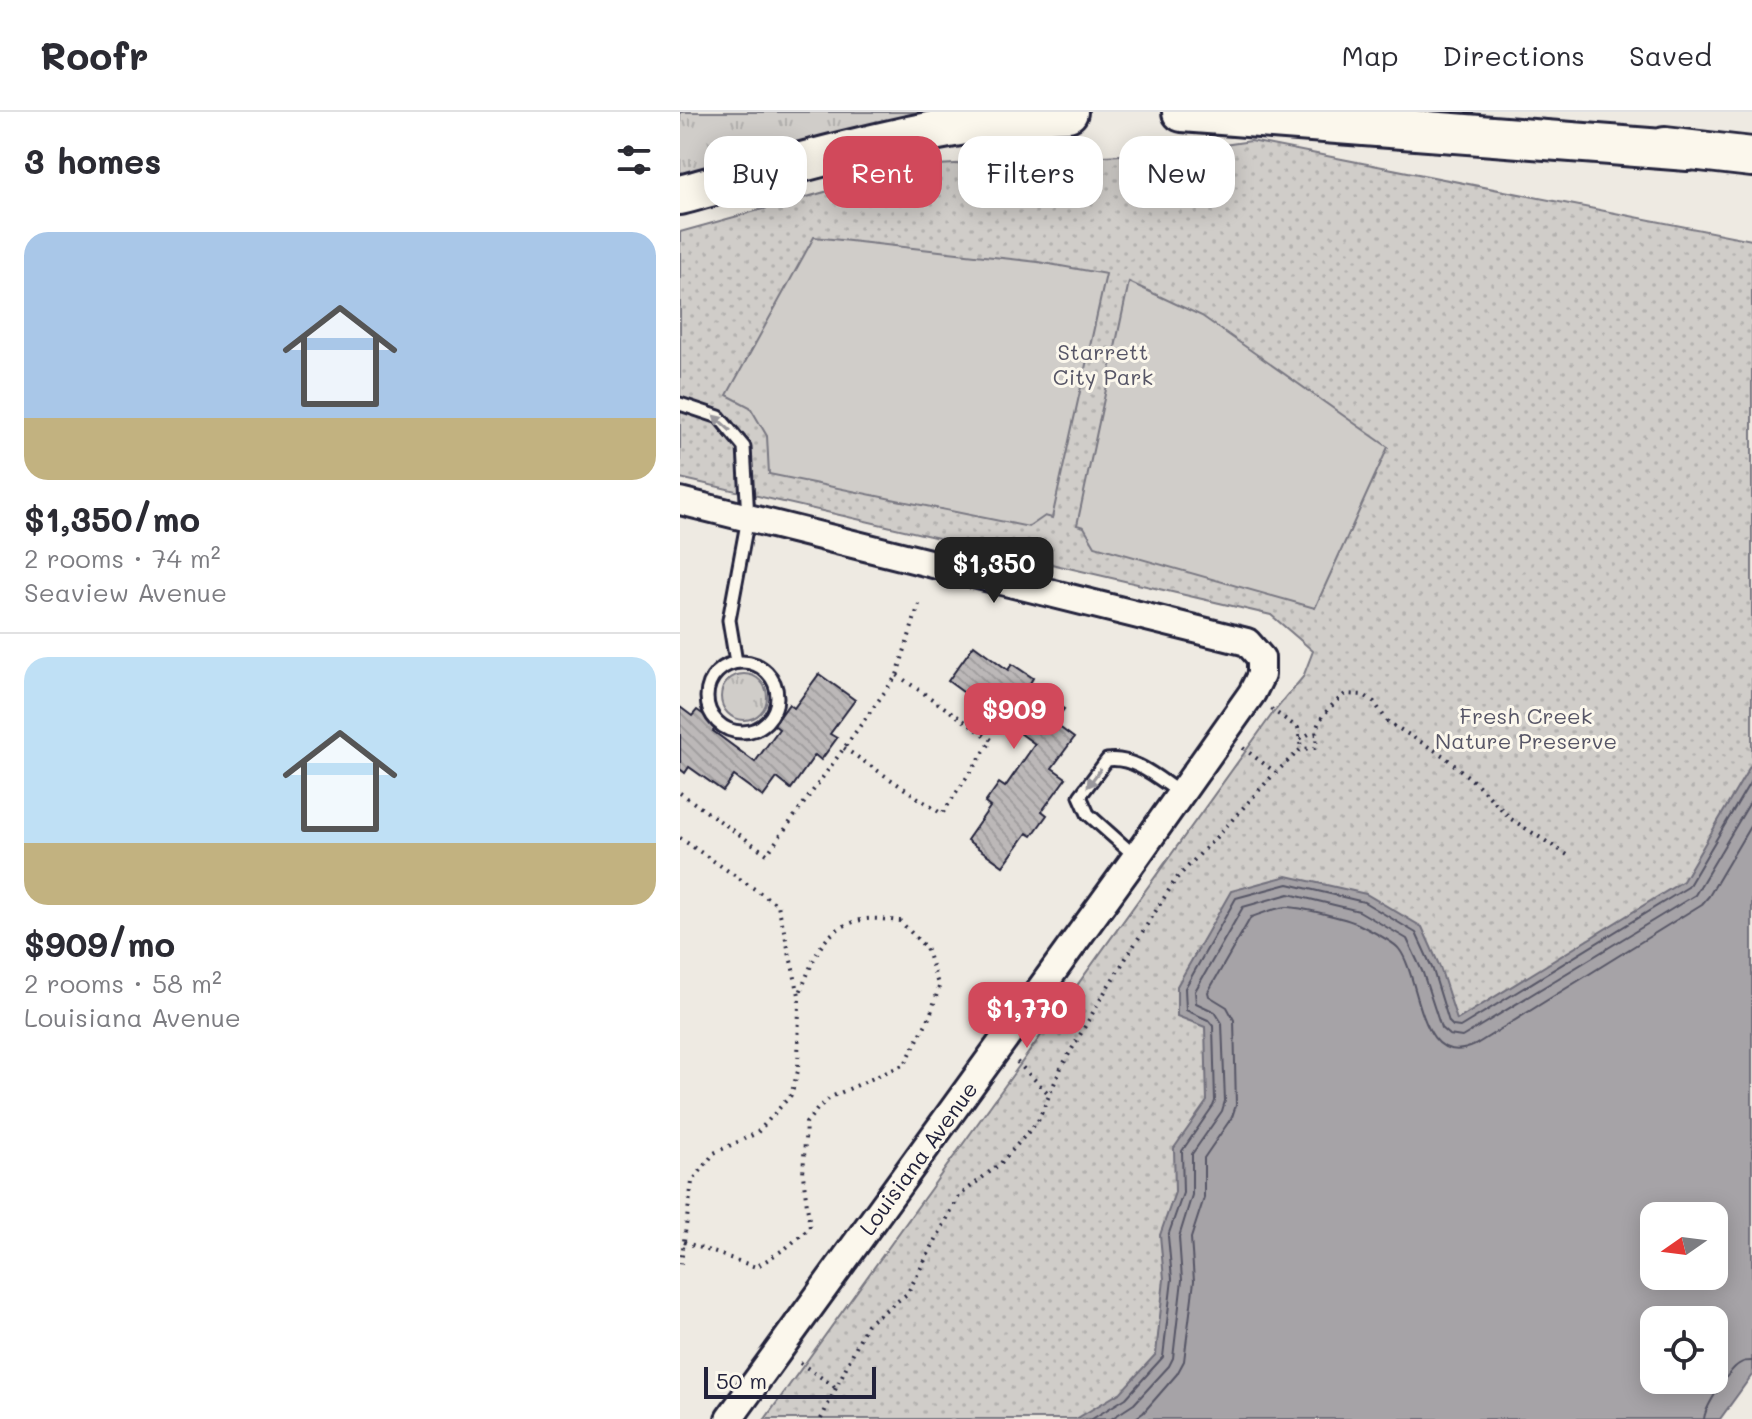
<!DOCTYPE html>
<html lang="en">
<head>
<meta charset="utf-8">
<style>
  :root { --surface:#fff; --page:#f2f2f3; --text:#2b2b33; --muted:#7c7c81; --line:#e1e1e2; --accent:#d1495b }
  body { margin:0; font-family:Mali,sans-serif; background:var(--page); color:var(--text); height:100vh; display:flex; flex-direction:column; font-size:30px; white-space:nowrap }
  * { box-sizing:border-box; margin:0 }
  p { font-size:26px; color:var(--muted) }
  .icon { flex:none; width:44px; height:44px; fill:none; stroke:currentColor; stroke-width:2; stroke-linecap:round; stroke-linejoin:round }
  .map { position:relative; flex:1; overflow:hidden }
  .side { display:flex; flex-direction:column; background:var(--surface); width:680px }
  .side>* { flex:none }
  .hud { position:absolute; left:24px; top:24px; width:760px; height:72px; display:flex; gap:16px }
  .needle { width:52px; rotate:256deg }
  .controls { position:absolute; left:960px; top:1090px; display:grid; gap:16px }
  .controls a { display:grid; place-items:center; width:88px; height:88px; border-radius:16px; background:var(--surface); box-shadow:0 4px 20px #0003; font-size:40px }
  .scale { position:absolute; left:24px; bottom:20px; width:172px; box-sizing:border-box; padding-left:8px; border:4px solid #22223b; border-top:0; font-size:22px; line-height:28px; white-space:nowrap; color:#22223b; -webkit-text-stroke:6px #fbf7ec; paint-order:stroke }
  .price { position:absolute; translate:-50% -68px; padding:0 18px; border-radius:16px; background:var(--accent); color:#fff; font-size:26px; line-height:52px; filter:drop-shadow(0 2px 4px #0008) }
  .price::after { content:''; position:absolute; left:50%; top:48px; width:24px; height:18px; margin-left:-12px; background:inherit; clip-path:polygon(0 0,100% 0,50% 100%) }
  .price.current { background:#222; color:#fff }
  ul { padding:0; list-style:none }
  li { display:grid; align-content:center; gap:16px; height:424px; padding:0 24px }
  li+li { border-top:2px solid var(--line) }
  li span { display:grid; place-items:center; height:248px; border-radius:24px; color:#555 }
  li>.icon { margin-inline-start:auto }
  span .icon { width:144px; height:144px; fill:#fffc; stroke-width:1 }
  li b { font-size:34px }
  h2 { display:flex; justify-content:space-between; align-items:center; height:96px; padding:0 24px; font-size:34px }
  .pill { padding:0 28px; border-radius:24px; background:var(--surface); box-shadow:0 4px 20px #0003; font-size:28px; line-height:72px }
  .pill.current { background:var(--accent); color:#fff }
  header { display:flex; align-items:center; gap:48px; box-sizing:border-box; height:112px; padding:0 40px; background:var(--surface); border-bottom:2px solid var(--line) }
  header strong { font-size:38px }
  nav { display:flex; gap:44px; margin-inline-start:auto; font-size:28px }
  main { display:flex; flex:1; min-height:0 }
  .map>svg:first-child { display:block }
  .grass { fill:url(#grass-tufts); stroke:#797882; stroke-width:2 }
  .park { fill:url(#park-dots); stroke:#797882; stroke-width:2 }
  .garden { fill:#d0cdc9; stroke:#797882; stroke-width:2 }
  .water { fill:#a6a3a7; stroke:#716f7c; stroke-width:2; fill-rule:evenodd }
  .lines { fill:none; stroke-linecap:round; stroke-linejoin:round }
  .shore { stroke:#575666; stroke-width:2 }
  .building { fill:url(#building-back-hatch); stroke:#22223b; stroke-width:2 }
  .service-casing { stroke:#22223b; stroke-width:17 }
  .tertiary-casing { stroke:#22223b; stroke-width:32 }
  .motorway-casing { stroke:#22223b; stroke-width:44 }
  .path { stroke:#22223b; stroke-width:4; stroke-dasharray:2 6; stroke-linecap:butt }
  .service { stroke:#fbf7ec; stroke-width:11 }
  .tertiary { stroke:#fbf7ec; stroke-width:26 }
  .motorway { stroke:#fbf7ec; stroke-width:38 }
  .oneway { fill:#99979c }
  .labels { text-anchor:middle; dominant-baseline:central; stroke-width:6; stroke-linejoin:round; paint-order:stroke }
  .park-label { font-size:22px; fill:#565566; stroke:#fbf7ec }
  .street-label { font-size:22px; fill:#22223b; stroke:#fbf7ec }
</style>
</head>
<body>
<header>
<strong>Roofr</strong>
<nav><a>Map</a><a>Directions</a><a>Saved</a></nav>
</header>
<main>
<section class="side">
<h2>3 homes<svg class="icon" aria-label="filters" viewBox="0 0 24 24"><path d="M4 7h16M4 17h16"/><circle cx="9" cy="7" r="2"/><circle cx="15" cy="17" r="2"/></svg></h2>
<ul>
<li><span style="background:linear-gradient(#a9c7e8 75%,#c2b280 0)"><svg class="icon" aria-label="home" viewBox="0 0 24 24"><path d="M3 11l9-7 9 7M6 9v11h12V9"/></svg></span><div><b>$1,350/mo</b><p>2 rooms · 74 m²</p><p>Seaview Avenue</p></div></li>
<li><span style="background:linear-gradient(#bfe0f5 75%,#c2b280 0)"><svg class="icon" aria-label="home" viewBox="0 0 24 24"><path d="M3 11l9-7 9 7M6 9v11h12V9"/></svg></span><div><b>$909/mo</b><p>2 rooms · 58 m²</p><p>Louisiana Avenue</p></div></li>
</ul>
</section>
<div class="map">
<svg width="1072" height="1307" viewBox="0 0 1072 1307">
  <defs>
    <pattern id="grass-tufts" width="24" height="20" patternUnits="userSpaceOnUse" patternTransform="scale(2)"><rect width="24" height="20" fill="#d0cdc9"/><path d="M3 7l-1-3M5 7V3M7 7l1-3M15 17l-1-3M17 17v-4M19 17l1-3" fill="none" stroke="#b2b0ae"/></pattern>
    <pattern id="park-dots" width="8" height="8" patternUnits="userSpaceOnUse" patternTransform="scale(2)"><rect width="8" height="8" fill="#d0cdc9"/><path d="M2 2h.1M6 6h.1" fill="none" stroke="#b2b0ae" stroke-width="1.8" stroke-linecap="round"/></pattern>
    <pattern id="building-back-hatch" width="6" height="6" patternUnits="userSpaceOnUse" patternTransform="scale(2)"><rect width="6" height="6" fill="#bcb8b8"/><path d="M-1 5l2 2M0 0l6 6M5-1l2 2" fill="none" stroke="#a19e9f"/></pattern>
  </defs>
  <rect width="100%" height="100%" fill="#eeeae2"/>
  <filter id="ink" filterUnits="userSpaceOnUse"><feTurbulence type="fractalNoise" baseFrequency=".0125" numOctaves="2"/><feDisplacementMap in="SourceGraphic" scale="16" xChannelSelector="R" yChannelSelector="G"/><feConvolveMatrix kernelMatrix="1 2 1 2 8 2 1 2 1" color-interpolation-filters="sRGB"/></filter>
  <g filter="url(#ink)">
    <path class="grass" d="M0,0H303L0,71Z
      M41 585a23 23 0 1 1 46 0a23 23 0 1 1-46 0Z"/>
    <path class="park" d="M571,29L1072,128V708L513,1235L422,1307H85L593,601L623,565L633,539L591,503L0,366V120L239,54L496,40Z"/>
    <path class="garden" d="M134,125L358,150L426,162L372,406L365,404L349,415L89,362L87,324L70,295L47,283Z
      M449,170L522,204L708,335L635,496L415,434L404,415L397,413Z"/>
    <path class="water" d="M1072,651V1263L1040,1307H396L441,1280L476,1242L484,1167L480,1123L495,1080L494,1036L527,989L525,915L497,904V874L551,779L607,764L686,782L742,815L760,855L777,908L1003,769ZM974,1104H1034V1164H974ZM974,1208H1034V1268H974Z"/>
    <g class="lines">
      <path class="shore" d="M412,1307L446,1286L483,1245L492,1167L488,1124L503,1081L502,1039L533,994L535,989L533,914L528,908L506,898L505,876L556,786L608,772L684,790L736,821L753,858L769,910L773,914L780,915L1008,775L1072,667
        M431,1307L454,1292L489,1254L493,1246L502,1168L499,1125L512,1083V1042L542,999L545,989L542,911L535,900L516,891L515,879L563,795L609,782L679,799L727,827L743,861L761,916L769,923L782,925L1015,783L1072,687
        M454,1307L463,1301L497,1262L504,1249L514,1169L511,1126L524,1086V1046L552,1005L556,993L554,908L547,895L529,884L528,880L571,805C581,802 595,796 606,795C616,794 668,807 678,812C686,816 715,831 719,837C741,865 738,960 795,933L1022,792L1029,784L1072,711
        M1024,1307C1025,1295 1049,1258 1059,1252C1064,1249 1066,1249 1072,1249"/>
    </g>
    <path class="building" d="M294,533L328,558L332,552L353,566L349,573L384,597L374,611L394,626L372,656L386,666L362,699L367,703L352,724L347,721L323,754L287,728L310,695L305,691L319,671L325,675L355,632L322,608L318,614L298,600L302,594L268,569Z
      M139,562L175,588L150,622L157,626L141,648L135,643L111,677L97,666L83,685L54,664L43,679L9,655L5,661L0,657V595L12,604L17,598L38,613L33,619L75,650L99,617L94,613L109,592L114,596Z"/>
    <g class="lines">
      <defs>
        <path id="service" d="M0,292L39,305L64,335L68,406L49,508L56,550
          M27 585a35 35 0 1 1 70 0a35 35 0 1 1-70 0Z
          M455,744L408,702L400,684L427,648C454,644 479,667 500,681"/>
        <path id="tertiary" d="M0,389L547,525L567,530L581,546V563L572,581L456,745L49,1307"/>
        <path id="motorway" d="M502,0L1008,39
          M985,35L1072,45
          M0,83C93,58 185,31 279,14C315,8 352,1 388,0"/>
      </defs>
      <use href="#service" class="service-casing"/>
      <use href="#tertiary" class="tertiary-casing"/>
      <use href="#motorway" class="motorway-casing"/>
      <path class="path" d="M591,597L618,616L621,637
        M620,627L629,622H636
        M164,636L262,702L312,628L217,563
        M563,636L595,660
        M0,681L87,742L217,563L239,492
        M0,726L98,793L119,883L118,959L111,983L77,1021L34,1041L12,1070L0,1158
        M337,950L369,982
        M4,1130L76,1155L106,1136L130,1116L123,1063L126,1011L139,995L153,984L225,952L250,904L259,875L246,836L220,809C208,808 193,805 181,808C140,817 134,848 119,883
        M120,1251L155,1275
        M141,1307L187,1212L227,1182L279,1084L321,1051L358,1009L381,956L427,876L496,767L542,719L593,663L621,637L635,636C638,629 635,623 637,615C642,602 654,591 665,582L684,583L694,590L708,610L764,644L799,674L831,707L889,744"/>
      <use href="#service" class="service"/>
      <use href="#tertiary" class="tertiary"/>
      <use href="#motorway" class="motorway"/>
    </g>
    <defs><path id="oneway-solid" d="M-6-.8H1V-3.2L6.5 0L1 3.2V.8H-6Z" transform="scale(2)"/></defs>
    <g class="oneway">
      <use href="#oneway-solid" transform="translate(42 311) rotate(-138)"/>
      <use href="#oneway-solid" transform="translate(414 666) rotate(126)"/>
    </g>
  </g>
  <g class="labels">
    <g class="park-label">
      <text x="423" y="239">Starrett<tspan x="423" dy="25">City Park</tspan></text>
      <text x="846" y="603">Fresh Creek<tspan x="846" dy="25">Nature Preserve</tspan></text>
    </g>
    <g class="street-label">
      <text transform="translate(238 1046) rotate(-54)">Louisiana Avenue</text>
    </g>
  </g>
</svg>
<div class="controls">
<a><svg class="needle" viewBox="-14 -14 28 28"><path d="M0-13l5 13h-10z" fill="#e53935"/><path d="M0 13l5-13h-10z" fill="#7c7c81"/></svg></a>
<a><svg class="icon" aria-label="locate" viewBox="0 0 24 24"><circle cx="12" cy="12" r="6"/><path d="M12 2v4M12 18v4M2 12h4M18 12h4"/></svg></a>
</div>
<div class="scale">50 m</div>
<b class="price current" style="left:314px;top:493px">$1,350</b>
<b class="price" style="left:334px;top:639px">$909</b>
<b class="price" style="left:347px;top:938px">$1,770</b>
<div class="hud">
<a class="pill">Buy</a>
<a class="pill current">Rent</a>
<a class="pill">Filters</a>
<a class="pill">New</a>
</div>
</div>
</main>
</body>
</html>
